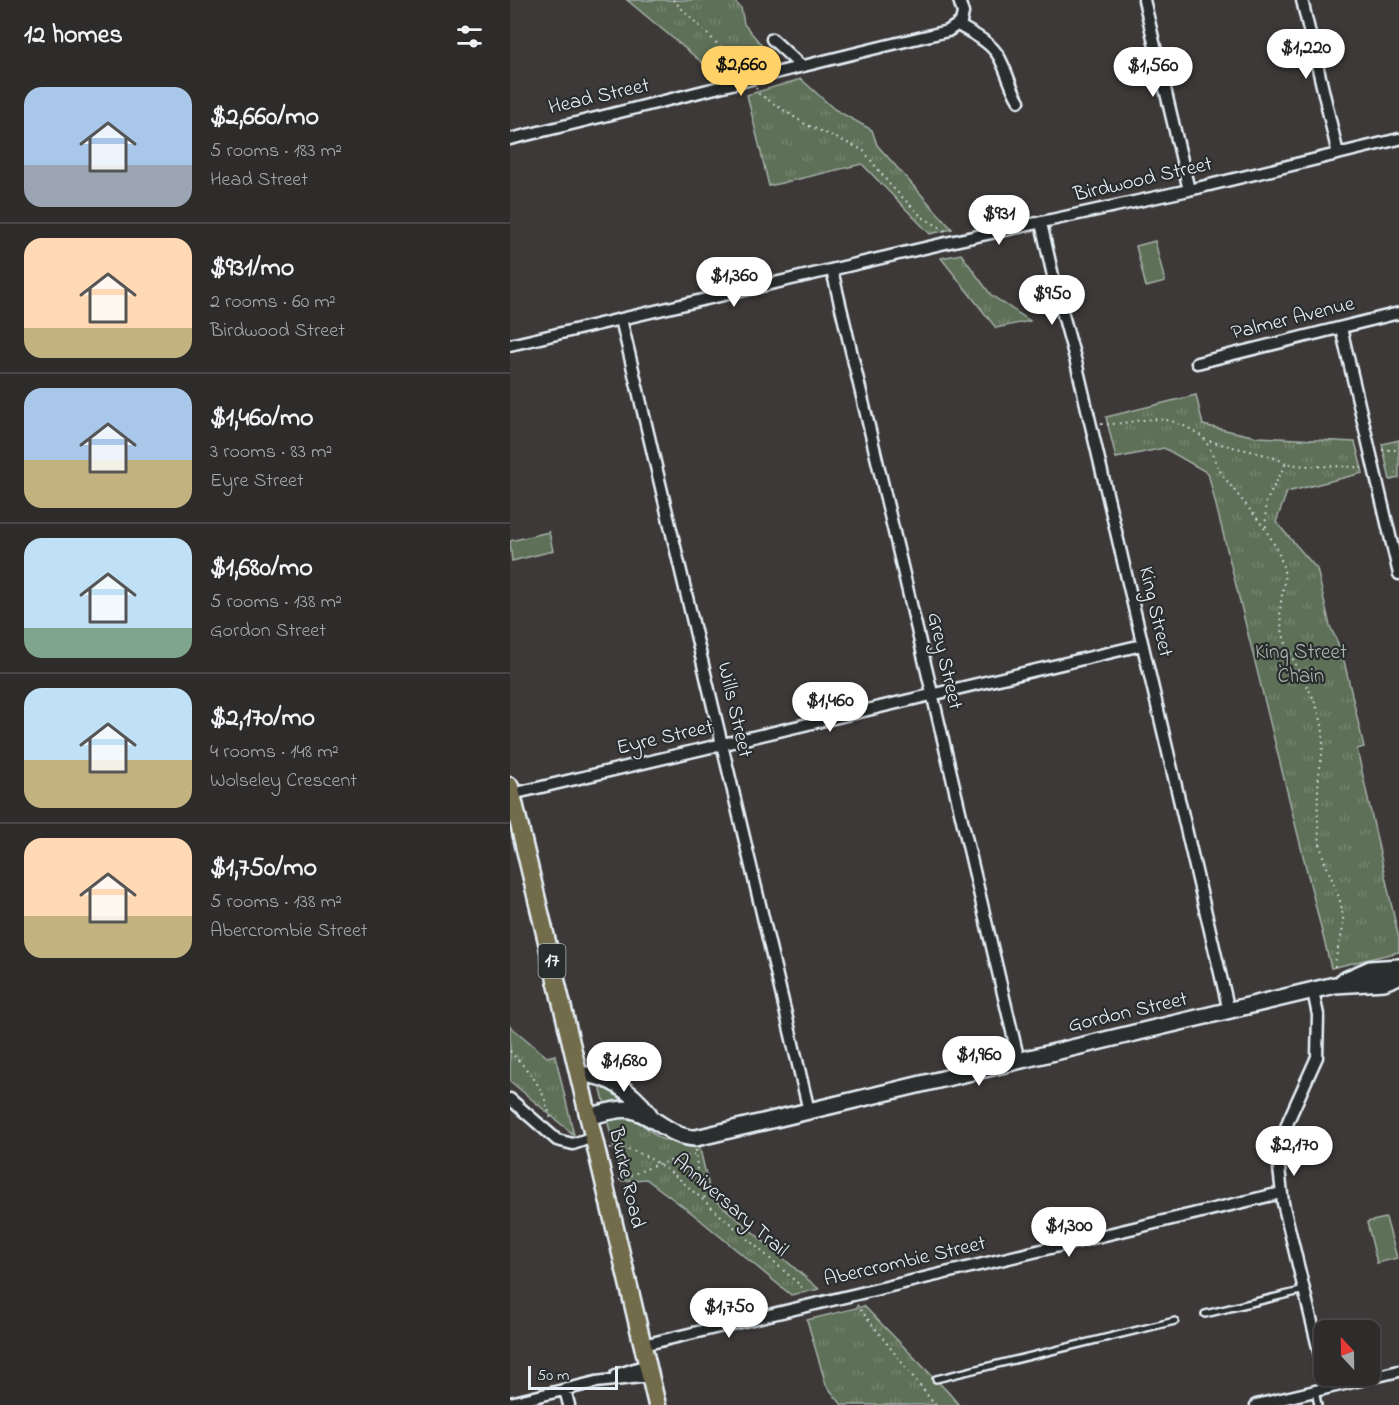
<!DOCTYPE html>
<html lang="en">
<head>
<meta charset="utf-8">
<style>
  :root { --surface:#2e2b2b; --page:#3a3737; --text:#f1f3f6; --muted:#a7a7a9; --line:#494747; --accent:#ffd166 }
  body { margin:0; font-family:"Indie Flower",sans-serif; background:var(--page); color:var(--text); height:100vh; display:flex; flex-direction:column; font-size:22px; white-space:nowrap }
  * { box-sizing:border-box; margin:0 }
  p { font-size:20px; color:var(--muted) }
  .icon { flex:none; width:33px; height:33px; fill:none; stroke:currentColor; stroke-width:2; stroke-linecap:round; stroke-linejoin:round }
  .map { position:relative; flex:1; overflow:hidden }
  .sheet { display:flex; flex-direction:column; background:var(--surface); width:510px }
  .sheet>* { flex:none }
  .needle { width:39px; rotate:338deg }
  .buttons { position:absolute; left:804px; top:1320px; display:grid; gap:12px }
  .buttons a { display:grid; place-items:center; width:66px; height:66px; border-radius:12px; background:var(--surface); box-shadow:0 2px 4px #0004,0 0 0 2px var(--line); font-size:30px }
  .scale { position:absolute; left:18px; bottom:15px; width:90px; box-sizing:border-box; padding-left:6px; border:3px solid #e8f1f8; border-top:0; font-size:16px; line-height:21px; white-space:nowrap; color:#e8f1f8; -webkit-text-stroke:4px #2a2d2e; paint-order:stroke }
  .price { position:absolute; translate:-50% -51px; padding:0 14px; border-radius:21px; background:#fff; color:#222; font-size:20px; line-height:39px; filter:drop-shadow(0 2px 3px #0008) }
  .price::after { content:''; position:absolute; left:50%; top:36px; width:18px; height:14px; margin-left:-9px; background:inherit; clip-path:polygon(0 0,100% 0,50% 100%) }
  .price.current { background:var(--accent); color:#111 }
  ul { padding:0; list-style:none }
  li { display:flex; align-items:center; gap:18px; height:150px; padding:0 24px }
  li+li { border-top:2px solid var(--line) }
  li span { display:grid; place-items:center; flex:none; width:168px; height:120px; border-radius:18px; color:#555 }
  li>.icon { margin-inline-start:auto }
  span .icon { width:72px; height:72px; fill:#fffc; stroke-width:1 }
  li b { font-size:26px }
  h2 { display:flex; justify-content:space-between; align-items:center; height:72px; padding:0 24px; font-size:26px }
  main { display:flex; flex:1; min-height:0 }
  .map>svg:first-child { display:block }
  .green { fill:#5f7058; stroke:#a4b0a8; stroke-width:1.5 }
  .park { fill:url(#park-tufts); stroke:#a4b0a8; stroke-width:1.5 }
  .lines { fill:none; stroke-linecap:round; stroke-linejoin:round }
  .lane-casing { stroke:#e8f1f8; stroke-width:10 }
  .street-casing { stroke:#e8f1f8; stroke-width:15 }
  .secondary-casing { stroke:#e8f1f8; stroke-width:20 }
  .primary-casing { stroke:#e8f1f8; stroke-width:21 }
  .path { stroke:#e8f1f8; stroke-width:2; stroke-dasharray:1.5 4.5; stroke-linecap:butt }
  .lane { stroke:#2a2d2e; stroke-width:5 }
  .street { stroke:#2a2d2e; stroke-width:10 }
  .secondary { stroke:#2a2d2e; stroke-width:15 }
  .primary { stroke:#726c4b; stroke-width:16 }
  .labels { text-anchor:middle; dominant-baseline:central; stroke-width:4.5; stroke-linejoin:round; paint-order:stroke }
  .shield { fill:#2a2d2e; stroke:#afb6bb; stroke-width:1.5 }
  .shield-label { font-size:20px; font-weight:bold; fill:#e8f1f8 }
  .street-label { font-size:21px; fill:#e8f1f8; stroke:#2a2d2e }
  .park-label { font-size:21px; fill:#aab7b0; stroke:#2a2d2e }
</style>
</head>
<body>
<main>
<section class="sheet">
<h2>12 homes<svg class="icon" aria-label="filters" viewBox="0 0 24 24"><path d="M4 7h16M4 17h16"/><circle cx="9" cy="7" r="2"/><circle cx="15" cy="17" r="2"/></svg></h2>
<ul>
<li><span style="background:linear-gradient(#a9c7e8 65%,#9aa5b1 0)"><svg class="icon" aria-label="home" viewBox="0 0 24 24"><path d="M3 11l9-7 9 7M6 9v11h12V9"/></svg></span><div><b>$2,660/mo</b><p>5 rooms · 183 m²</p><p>Head Street</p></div></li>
<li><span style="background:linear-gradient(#ffd9b3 75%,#c2b280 0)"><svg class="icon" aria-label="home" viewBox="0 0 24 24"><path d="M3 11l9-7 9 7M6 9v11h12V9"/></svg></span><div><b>$931/mo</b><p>2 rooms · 60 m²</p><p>Birdwood Street</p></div></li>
<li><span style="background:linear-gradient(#a9c7e8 60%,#c2b280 0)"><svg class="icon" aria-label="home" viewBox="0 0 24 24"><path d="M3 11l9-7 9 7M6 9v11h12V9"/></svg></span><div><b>$1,460/mo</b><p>3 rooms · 83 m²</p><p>Eyre Street</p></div></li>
<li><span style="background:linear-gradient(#bfe0f5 75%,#7fa58c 0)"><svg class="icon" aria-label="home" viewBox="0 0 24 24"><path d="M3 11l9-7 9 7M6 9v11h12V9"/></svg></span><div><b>$1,680/mo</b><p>5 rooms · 138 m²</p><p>Gordon Street</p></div></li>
<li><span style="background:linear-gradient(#bfe0f5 60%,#c2b280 0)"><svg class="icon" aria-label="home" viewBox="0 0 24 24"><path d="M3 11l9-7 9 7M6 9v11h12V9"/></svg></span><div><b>$2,170/mo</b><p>4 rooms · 148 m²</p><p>Wolseley Crescent</p></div></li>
<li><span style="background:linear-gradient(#ffd9b3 65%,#c2b280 0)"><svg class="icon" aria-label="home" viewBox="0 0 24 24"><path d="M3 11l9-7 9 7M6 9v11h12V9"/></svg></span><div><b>$1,750/mo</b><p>5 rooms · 138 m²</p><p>Abercrombie Street</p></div></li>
</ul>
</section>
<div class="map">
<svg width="889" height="1405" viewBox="0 0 889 1405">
  <defs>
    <pattern id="park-tufts" width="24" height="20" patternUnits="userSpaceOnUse" patternTransform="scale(1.5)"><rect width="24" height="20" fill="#5f7058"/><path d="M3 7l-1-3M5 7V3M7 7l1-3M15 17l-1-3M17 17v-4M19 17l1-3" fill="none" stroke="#768571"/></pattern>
  </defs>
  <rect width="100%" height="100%" fill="#3d3939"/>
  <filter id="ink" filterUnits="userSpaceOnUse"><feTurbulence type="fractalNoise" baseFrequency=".0167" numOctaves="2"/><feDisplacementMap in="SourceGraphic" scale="12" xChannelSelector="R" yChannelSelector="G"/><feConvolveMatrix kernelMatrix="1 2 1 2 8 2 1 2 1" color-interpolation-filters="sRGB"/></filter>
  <g filter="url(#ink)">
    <path class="green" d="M645,241L655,282L636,287L626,246Z
      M39,532L43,551L2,561L0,541Z
      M88,1079L122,1101L96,1108Z
      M876,1218L887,1258L867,1263L857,1222Z"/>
    <path class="park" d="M117,0H223L231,8L234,24L264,60L207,75Z
      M291,79L324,109L362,130L367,145L442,229L420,234L352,164L259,186L237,95Z
      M451,254L481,295L520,321L486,328L431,258Z
      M686,395L693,425L747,437L845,442L853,473L777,492L766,522L807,569L820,626L832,652L854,747L847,749L889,939V952L821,968L698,473L654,448L606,458L596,417Z
      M889,440V478L880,480L872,444Z
      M0,1026L37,1057L45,1055L64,1135L0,1081Z
      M119,1115L151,1139L189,1145L201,1196L309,1289L281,1295L183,1214L136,1179L112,1181L97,1119Z
      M354,1306L438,1392L449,1405H332L316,1385L297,1320Z"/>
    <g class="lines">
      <defs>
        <path id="lane" d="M695,1314L795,1290
          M426,1379L665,1321
          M805,1391L808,1405"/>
        <path id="street" d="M634,0L679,190
          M792,0L828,154
          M448,25C463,34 481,42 489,57C497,71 500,87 509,101
          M262,39L290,65
          M0,139C146,104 292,65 438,31L451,22L453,13L449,0
          M531,223L546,289L566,362L719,1011
          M322,270L509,1061
          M111,319L299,1111
          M831,328L889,574
          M0,345L440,242L679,190L889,139
          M687,363L889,313
          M2,794L632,645
          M803,991L808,1015L807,1057L779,1119L774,1133L769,1168L773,1203L814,1372
          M0,1099L47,1140L63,1144L83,1137
          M133,1345L771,1193
          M106,1375L137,1365
          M55,1390L59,1405
          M0,1403L86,1382L140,1376
          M746,1405L889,1371"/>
        <path id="secondary" d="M833,981L860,969L889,967
          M69,1075C97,1073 122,1092 139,1114
          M78,1117C91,1114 108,1107 121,1110C145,1115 160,1138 186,1138L825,985L874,982L889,976"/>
        <path id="primary" d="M0,786L147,1405"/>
      </defs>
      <use href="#lane" class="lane-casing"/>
      <use href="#street" class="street-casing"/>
      <use href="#secondary" class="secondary-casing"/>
      <use href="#primary" class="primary-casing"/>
      <path class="path" d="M163,0L233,69
        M246,88L249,94L295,124L353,150L380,185L412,217L436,231
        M591,424C615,426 644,413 667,423C675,426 689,433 694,439C701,448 704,462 711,472C732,505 766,531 774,571C776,582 772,591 771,602C769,614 771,626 774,638C784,668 806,694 812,725C815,742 811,759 809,775C807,797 807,822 810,843C814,869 831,891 833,917C835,935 824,952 825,971
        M694,439C722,449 749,450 776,463
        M872,450H889
        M756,527L755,504L776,463C802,469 826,464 852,468
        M0,1051C23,1076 33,1086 41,1120
        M100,1149C124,1145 148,1163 167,1177L290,1285L295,1294
        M186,1150L187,1172L195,1194L194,1199
        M109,1180L148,1164L186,1154
        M347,1305L425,1405"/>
      <use href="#lane" class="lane"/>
      <use href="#street" class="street"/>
      <use href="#secondary" class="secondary"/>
      <use href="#primary" class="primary"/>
    </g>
  </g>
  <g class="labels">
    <rect class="shield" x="28.5" y="944" width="27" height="34" rx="4.5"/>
    <g class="shield-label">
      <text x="42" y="961">17</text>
    </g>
    <g class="street-label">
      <text transform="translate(89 97) rotate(-13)">Head Street</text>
      <text transform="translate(633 180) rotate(-13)">Birdwood Street</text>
      <text transform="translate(783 319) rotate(-14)">Palmer Avenue</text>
      <text transform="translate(645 612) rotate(77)">King Street</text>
      <text transform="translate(434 661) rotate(77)">Grey Street</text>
      <text transform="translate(224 710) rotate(77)">Wills Street</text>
      <text transform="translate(155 738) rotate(-13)">Eyre Street</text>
      <text transform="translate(618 1013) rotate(-13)">Gordon Street</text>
      <text transform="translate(116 1178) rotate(77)">Burke Road</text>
      <text transform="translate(220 1206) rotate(41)">Anniversary Trail</text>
      <text transform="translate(395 1262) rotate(-13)">Abercrombie Street</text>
    </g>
    <g class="park-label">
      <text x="791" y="653">King Street<tspan x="791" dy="24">Chain</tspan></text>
    </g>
  </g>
</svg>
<div class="buttons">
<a><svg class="needle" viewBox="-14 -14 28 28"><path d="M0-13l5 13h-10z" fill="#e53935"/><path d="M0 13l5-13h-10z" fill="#a7a7a9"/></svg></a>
</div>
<div class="scale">50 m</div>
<b class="price" style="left:796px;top:80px">$1,220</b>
<b class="price current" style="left:231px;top:97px">$2,660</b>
<b class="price" style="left:643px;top:98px">$1,560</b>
<b class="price" style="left:489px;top:246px">$931</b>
<b class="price" style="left:224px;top:308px">$1,360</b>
<b class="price" style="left:542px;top:326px">$950</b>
<b class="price" style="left:320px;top:733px">$1,460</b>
<b class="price" style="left:469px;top:1087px">$1,960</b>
<b class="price" style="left:114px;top:1093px">$1,680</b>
<b class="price" style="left:784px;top:1177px">$2,170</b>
<b class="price" style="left:559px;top:1258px">$1,300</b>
<b class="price" style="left:219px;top:1339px">$1,750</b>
</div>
</main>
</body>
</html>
